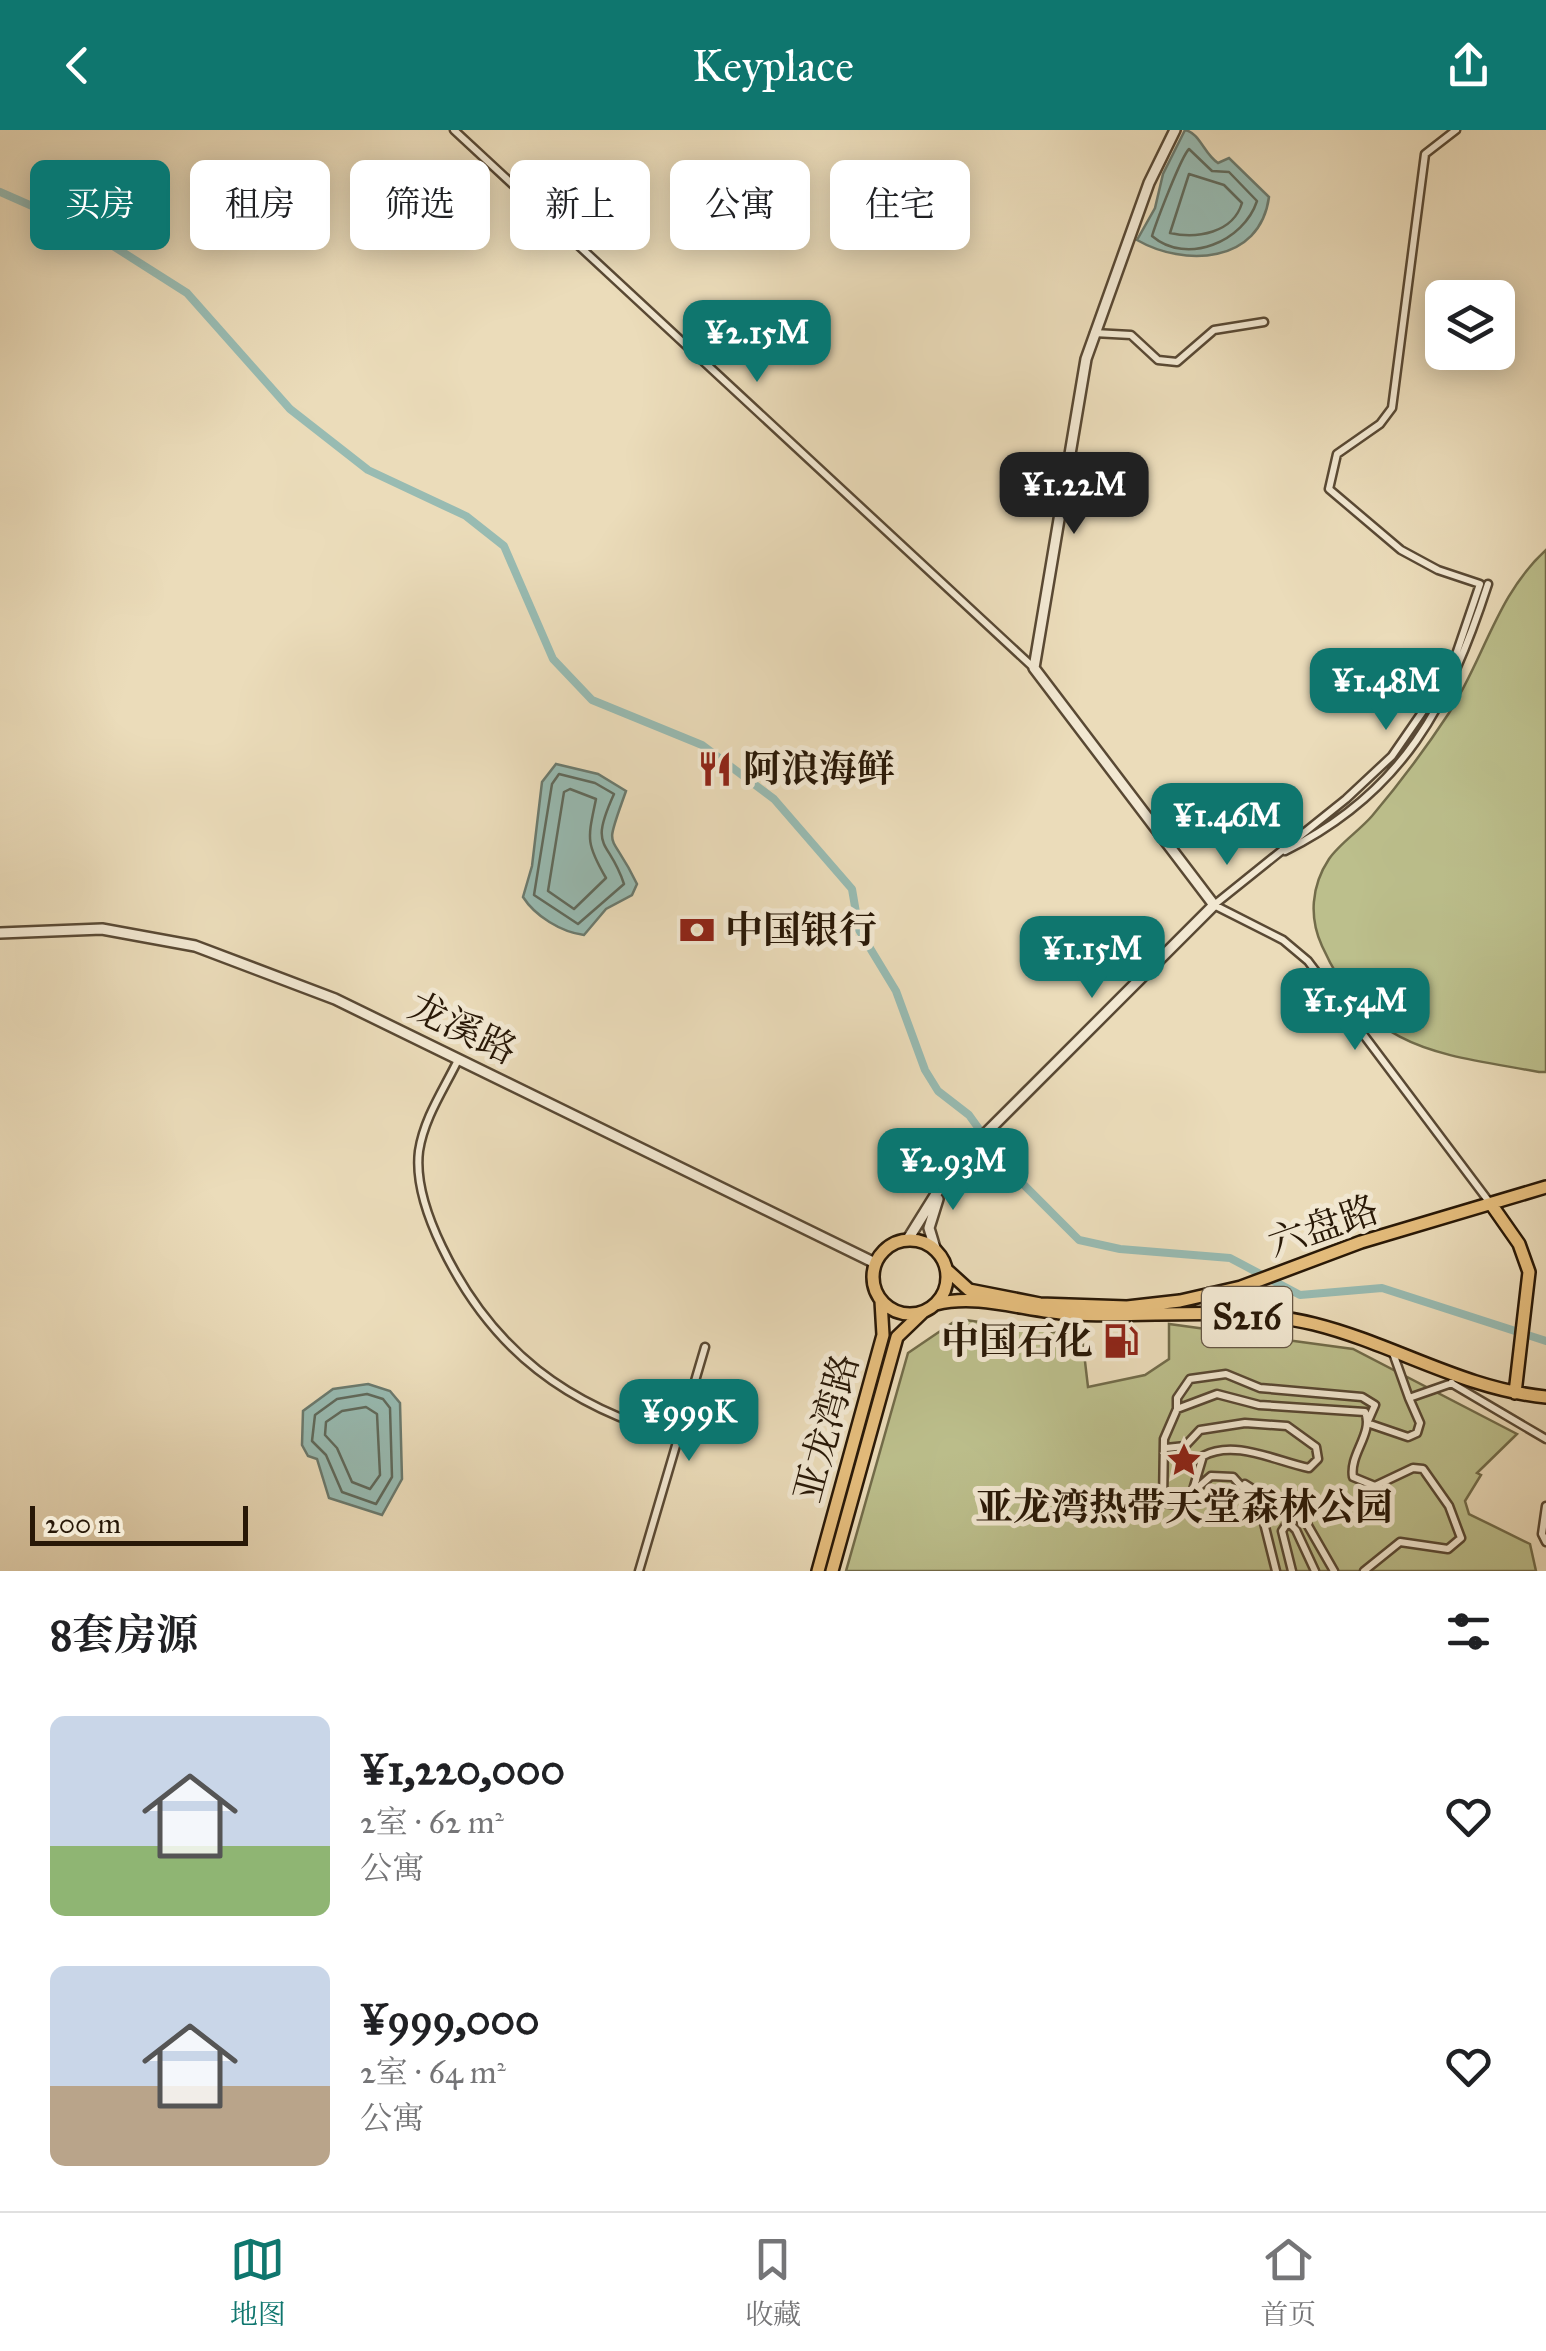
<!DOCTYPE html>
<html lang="zh">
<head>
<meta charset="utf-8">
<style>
  :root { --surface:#fff; --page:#f6f6f6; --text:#202124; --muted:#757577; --line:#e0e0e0; --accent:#0f766e }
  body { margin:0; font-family:"IM FELL Great Primer","Noto Serif SC",serif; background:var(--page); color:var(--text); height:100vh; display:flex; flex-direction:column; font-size:38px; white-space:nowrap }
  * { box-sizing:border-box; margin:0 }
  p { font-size:32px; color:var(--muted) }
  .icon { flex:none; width:55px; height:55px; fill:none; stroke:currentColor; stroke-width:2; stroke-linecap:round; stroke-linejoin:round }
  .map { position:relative; height:1441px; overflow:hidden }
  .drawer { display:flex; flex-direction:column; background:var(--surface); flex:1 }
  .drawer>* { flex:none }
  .guide { position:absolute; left:30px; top:30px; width:1000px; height:90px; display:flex; gap:20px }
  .fabs { position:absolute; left:1425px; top:150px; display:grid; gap:20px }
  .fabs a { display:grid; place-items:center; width:90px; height:90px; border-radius:15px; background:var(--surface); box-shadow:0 5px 25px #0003; font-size:50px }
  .scale { position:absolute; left:30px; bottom:25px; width:218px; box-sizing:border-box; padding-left:10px; border:5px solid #281807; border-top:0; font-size:28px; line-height:35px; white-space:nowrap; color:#281807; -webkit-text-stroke:8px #f2e8d2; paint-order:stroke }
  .price { position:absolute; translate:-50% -85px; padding:0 22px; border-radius:20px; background:var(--accent); color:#fff; font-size:32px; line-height:65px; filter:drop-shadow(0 2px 5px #0008) }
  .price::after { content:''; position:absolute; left:50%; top:60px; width:30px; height:22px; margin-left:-15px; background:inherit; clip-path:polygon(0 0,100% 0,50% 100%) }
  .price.active { background:#222; color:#fff }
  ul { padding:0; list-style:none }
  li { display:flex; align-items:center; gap:30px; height:250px; padding:0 50px }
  li span { display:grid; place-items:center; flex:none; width:280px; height:200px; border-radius:15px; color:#555 }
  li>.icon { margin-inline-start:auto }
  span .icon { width:120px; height:120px; fill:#fffc; stroke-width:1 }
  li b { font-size:42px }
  h2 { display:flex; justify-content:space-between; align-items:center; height:120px; padding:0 50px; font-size:42px }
  .chip { padding:0 35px; border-radius:15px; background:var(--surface); box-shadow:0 5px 25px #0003; font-size:35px; line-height:90px }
  .chip.active { background:var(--accent); color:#fff }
  header { display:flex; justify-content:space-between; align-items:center; height:130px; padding:0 50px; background:var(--accent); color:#fff; font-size:45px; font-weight:600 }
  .tab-bar { display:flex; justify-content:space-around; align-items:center; height:140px; border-top:2px solid var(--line); background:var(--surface); font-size:28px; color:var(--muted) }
  .tab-bar a { display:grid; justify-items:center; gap:5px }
  .tab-bar .active { color:var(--accent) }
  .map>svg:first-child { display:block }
  .green { fill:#bcbf8c; stroke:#726c4a; stroke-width:2.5 }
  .water { fill:#98bbb2; stroke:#6b7a6e; stroke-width:2.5 }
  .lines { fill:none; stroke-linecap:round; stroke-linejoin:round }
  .shore { stroke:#606a5c; stroke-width:2.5 }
  .canal { stroke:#98bbb2; stroke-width:8 }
  .minor-casing { stroke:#594934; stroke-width:11 }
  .tertiary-casing { stroke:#594934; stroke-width:14 }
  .primary-casing { stroke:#281807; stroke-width:16 }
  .minor { stroke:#f2e8d2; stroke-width:6 }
  .tertiary { stroke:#f2e8d2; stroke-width:9 }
  .primary { stroke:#e6be7d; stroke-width:11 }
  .labels { text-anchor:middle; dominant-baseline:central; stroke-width:10; stroke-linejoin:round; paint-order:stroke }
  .shield { fill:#f2e8d2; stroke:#655644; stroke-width:2.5 }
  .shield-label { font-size:35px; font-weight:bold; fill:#281807 }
  .poi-label { font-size:38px; font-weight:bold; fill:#281807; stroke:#f2e8d2; text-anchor:start }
  .street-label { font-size:38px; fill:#281807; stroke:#f2e8d2 }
</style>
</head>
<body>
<header><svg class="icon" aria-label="back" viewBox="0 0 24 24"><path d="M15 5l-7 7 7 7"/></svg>Keyplace<svg class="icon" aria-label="share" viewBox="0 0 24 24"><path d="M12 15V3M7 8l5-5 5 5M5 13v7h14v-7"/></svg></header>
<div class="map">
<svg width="1546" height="1441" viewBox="0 0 1546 1441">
  <rect width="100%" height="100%" fill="#ebdcba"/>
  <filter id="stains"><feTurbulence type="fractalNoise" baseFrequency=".002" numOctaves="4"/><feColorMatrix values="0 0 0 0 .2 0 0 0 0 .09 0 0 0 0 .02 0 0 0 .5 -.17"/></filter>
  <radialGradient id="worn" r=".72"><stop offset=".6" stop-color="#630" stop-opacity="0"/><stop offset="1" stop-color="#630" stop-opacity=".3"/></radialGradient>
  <path class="green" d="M1546,420V942H1539C1436,923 1370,922 1322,816C1309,788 1311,756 1329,729C1339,714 1359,701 1372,686C1399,654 1426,618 1449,583C1484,529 1497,464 1546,420Z
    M958,1189L1082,1206L1088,1257L1145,1245L1169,1229V1194L1353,1219L1517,1304L1477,1343L1481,1345L1465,1371L1469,1384L1530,1414L1536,1441H846L908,1223Z"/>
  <path class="water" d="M1185,0C1200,3 1204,24 1218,33L1229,28L1269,67C1260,134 1184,137 1137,110L1155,78L1163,44Z
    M556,634L598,644L626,661C603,726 610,697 637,754L632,765L606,779L584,805C561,802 535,786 523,767L532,736L542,652Z
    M368,1254L390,1261L400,1273L402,1349L382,1385L329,1368L317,1329L308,1326L302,1315L303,1281L333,1259Z"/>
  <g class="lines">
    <path class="shore" d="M1189,19L1212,41L1229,42L1257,71C1244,111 1187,136 1152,106C1157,90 1181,27 1189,19Z
      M1189,44L1224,55L1242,73C1233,103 1197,109 1170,103Z
      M559,644L595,653L614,664C588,721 609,708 624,754L578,794L534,765L552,654Z
      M570,659L596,669C588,708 585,712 606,748L574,779L548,761L564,662Z
      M367,1264L383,1269L390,1278L392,1347L376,1374L342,1362L326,1325L312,1311L315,1285L337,1269Z
      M366,1277L377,1284L380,1345L370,1359L352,1352L337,1318L325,1305L326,1292L342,1281Z"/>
    <path class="canal" d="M0,62L91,102L187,163L290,279L368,340L466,386L504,416L553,529L592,570L702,615L774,669L852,759L859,800L896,861L925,940L938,961L969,985L1007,1038L1079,1110L1120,1119L1230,1128L1300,1165L1382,1158L1546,1211"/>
    <defs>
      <path id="minor" d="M454,0L1034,538
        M1456,0L1425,24L1392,278L1380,294L1337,324L1329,359L1401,420L1438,440L1480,454L1450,542L1392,626L1346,669L1214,775L1283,810L1308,831L1490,1073
        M1094,203L1131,205L1158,230L1177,232L1214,200L1264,192
        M1285,721C1403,663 1449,574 1488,454
        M458,930C444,959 424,988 419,1021C415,1053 428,1088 442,1117C492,1221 568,1277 678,1307
        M1393,1223L1409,1268L1452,1253
        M1451,1253L1546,1309
        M1177,1279V1268L1190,1249L1226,1244L1260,1258L1362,1267L1375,1275L1368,1291
        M1367,1293L1408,1307L1417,1303L1420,1293L1409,1268
        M1166,1318L1185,1316L1200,1300L1245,1293L1287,1296L1316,1317L1318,1329L1309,1338C1275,1331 1235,1309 1203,1326L1192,1363
        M1245,1354L1307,1394L1334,1441
        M1546,1376L1542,1404L1546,1412
        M639,1441L705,1217
        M1276,1441L1260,1377L1233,1347L1211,1346L1178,1375L1163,1373L1164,1309L1177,1279L1217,1264L1259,1275L1365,1282C1374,1303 1349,1324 1353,1347L1375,1356L1413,1338L1423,1339L1449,1376L1461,1408L1448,1419L1400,1412L1364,1441
        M1292,1441L1282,1401L1288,1392L1296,1400L1315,1441"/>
      <path id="tertiary" d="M0,803L102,799L195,816L335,869L875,1133
        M908,1109L946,1048L978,1011L1214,775L1034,538L1086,229L1149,53L1175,0
        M935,1118L929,1098L938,1069"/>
      <path id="primary" d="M1491,1074L1519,1114L1529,1142L1515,1263
        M873 1147a37 37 0 1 1 74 0a37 37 0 1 1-74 0Z
        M947,1140L969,1160L1040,1174L1127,1177L1180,1171L1241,1157L1361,1112L1546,1057
        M936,1174C980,1163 1027,1182 1071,1184C1151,1188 1237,1175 1314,1194C1394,1214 1463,1259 1546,1267
        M818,1441L883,1205L881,1171
        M832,1441L897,1207L923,1182"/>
    </defs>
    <use href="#minor" class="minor-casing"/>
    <use href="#tertiary" class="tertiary-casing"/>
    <use href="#primary" class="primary-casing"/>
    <use href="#minor" class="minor"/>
    <use href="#tertiary" class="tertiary"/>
    <use href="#primary" class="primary"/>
  </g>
  <defs>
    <symbol id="restaurant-bare" viewBox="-9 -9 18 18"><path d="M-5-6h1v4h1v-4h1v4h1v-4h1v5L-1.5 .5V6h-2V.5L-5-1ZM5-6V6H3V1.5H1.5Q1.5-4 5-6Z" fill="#8f2418" stroke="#f2e8d2" stroke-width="2.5" paint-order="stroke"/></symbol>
    <symbol id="bank-bare" viewBox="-9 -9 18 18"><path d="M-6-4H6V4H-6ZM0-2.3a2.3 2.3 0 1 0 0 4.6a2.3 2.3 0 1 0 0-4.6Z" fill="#8f2418" stroke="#f2e8d2" stroke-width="2.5" paint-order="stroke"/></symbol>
    <symbol id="fuel-bare" viewBox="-9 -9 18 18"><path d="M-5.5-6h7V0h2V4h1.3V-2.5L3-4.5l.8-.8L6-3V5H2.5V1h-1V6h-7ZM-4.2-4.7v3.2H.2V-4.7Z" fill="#8f2418" stroke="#f2e8d2" stroke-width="2.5" paint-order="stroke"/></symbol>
    <symbol id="sight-bare" viewBox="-9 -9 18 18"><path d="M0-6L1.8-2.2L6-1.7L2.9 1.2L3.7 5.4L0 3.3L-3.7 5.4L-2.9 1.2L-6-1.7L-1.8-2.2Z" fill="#8f2418" stroke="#f2e8d2" stroke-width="2.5" paint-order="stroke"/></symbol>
  </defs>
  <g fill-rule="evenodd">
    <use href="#restaurant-bare" x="690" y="614" width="50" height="50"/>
    <use href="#bank-bare" x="672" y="775" width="50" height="50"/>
    <use href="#fuel-bare" x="1096" y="1186" width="50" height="50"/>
    <use href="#sight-bare" x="1159" y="1305" width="50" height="50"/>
  </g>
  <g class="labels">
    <rect class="shield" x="1202" y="1157" width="90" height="60" rx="8"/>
    <g class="shield-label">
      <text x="1247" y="1187">S216</text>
    </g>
    <g class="poi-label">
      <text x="743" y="639">阿浪海鲜</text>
      <text x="725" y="800">中国银行</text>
      <text x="1093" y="1211" text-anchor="end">中国石化</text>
      <text x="1184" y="1377" text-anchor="middle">亚龙湾热带天堂森林公园</text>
    </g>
    <g class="street-label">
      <text transform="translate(463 898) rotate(26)">龙溪路</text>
      <text transform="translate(1323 1096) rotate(-19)">六盘路</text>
      <text transform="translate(826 1298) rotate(-75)">亚龙湾路</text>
    </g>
  </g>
  <rect width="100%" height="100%" filter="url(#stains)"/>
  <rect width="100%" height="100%" fill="url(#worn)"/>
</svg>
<div class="fabs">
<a><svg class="icon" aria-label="layers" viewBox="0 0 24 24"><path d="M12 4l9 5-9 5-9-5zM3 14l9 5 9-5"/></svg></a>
</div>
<div class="scale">200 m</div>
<b class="price" style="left:757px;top:255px">¥2.15M</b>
<b class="price active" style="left:1074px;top:407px">¥1.22M</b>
<b class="price" style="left:1386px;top:603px">¥1.48M</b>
<b class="price" style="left:1227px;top:738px">¥1.46M</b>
<b class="price" style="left:1092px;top:871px">¥1.15M</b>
<b class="price" style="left:1355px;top:923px">¥1.54M</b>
<b class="price" style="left:953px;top:1083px">¥2.93M</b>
<b class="price" style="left:689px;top:1334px">¥999K</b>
<div class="guide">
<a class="chip active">买房</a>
<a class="chip">租房</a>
<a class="chip">筛选</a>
<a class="chip">新上</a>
<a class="chip">公寓</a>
<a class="chip">住宅</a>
</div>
</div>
<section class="drawer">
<h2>8套房源<svg class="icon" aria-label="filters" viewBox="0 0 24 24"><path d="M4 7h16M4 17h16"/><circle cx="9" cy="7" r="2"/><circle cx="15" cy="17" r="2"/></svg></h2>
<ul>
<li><span style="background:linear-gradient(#c9d6e8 65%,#8fb573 0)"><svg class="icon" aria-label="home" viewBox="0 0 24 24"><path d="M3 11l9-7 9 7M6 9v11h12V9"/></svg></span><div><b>¥1,220,000</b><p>2室 · 62 m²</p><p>公寓</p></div><svg class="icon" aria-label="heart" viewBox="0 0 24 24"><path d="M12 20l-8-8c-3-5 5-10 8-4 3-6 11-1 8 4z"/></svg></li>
<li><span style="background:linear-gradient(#c9d6e8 60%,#b9a48a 0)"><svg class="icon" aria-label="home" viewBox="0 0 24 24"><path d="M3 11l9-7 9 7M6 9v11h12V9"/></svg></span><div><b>¥999,000</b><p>2室 · 64 m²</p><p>公寓</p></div><svg class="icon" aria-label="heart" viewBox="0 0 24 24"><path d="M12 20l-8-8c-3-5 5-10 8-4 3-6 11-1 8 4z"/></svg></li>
</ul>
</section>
<nav class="tab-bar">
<a class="active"><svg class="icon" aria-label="map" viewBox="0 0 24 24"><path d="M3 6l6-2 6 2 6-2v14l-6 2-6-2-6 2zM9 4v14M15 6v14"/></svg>地图</a>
<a><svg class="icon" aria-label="saved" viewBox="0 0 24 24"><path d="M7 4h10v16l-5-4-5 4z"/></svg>收藏</a>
<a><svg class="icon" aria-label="home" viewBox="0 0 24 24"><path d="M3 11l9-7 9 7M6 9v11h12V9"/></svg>首页</a>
</nav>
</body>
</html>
